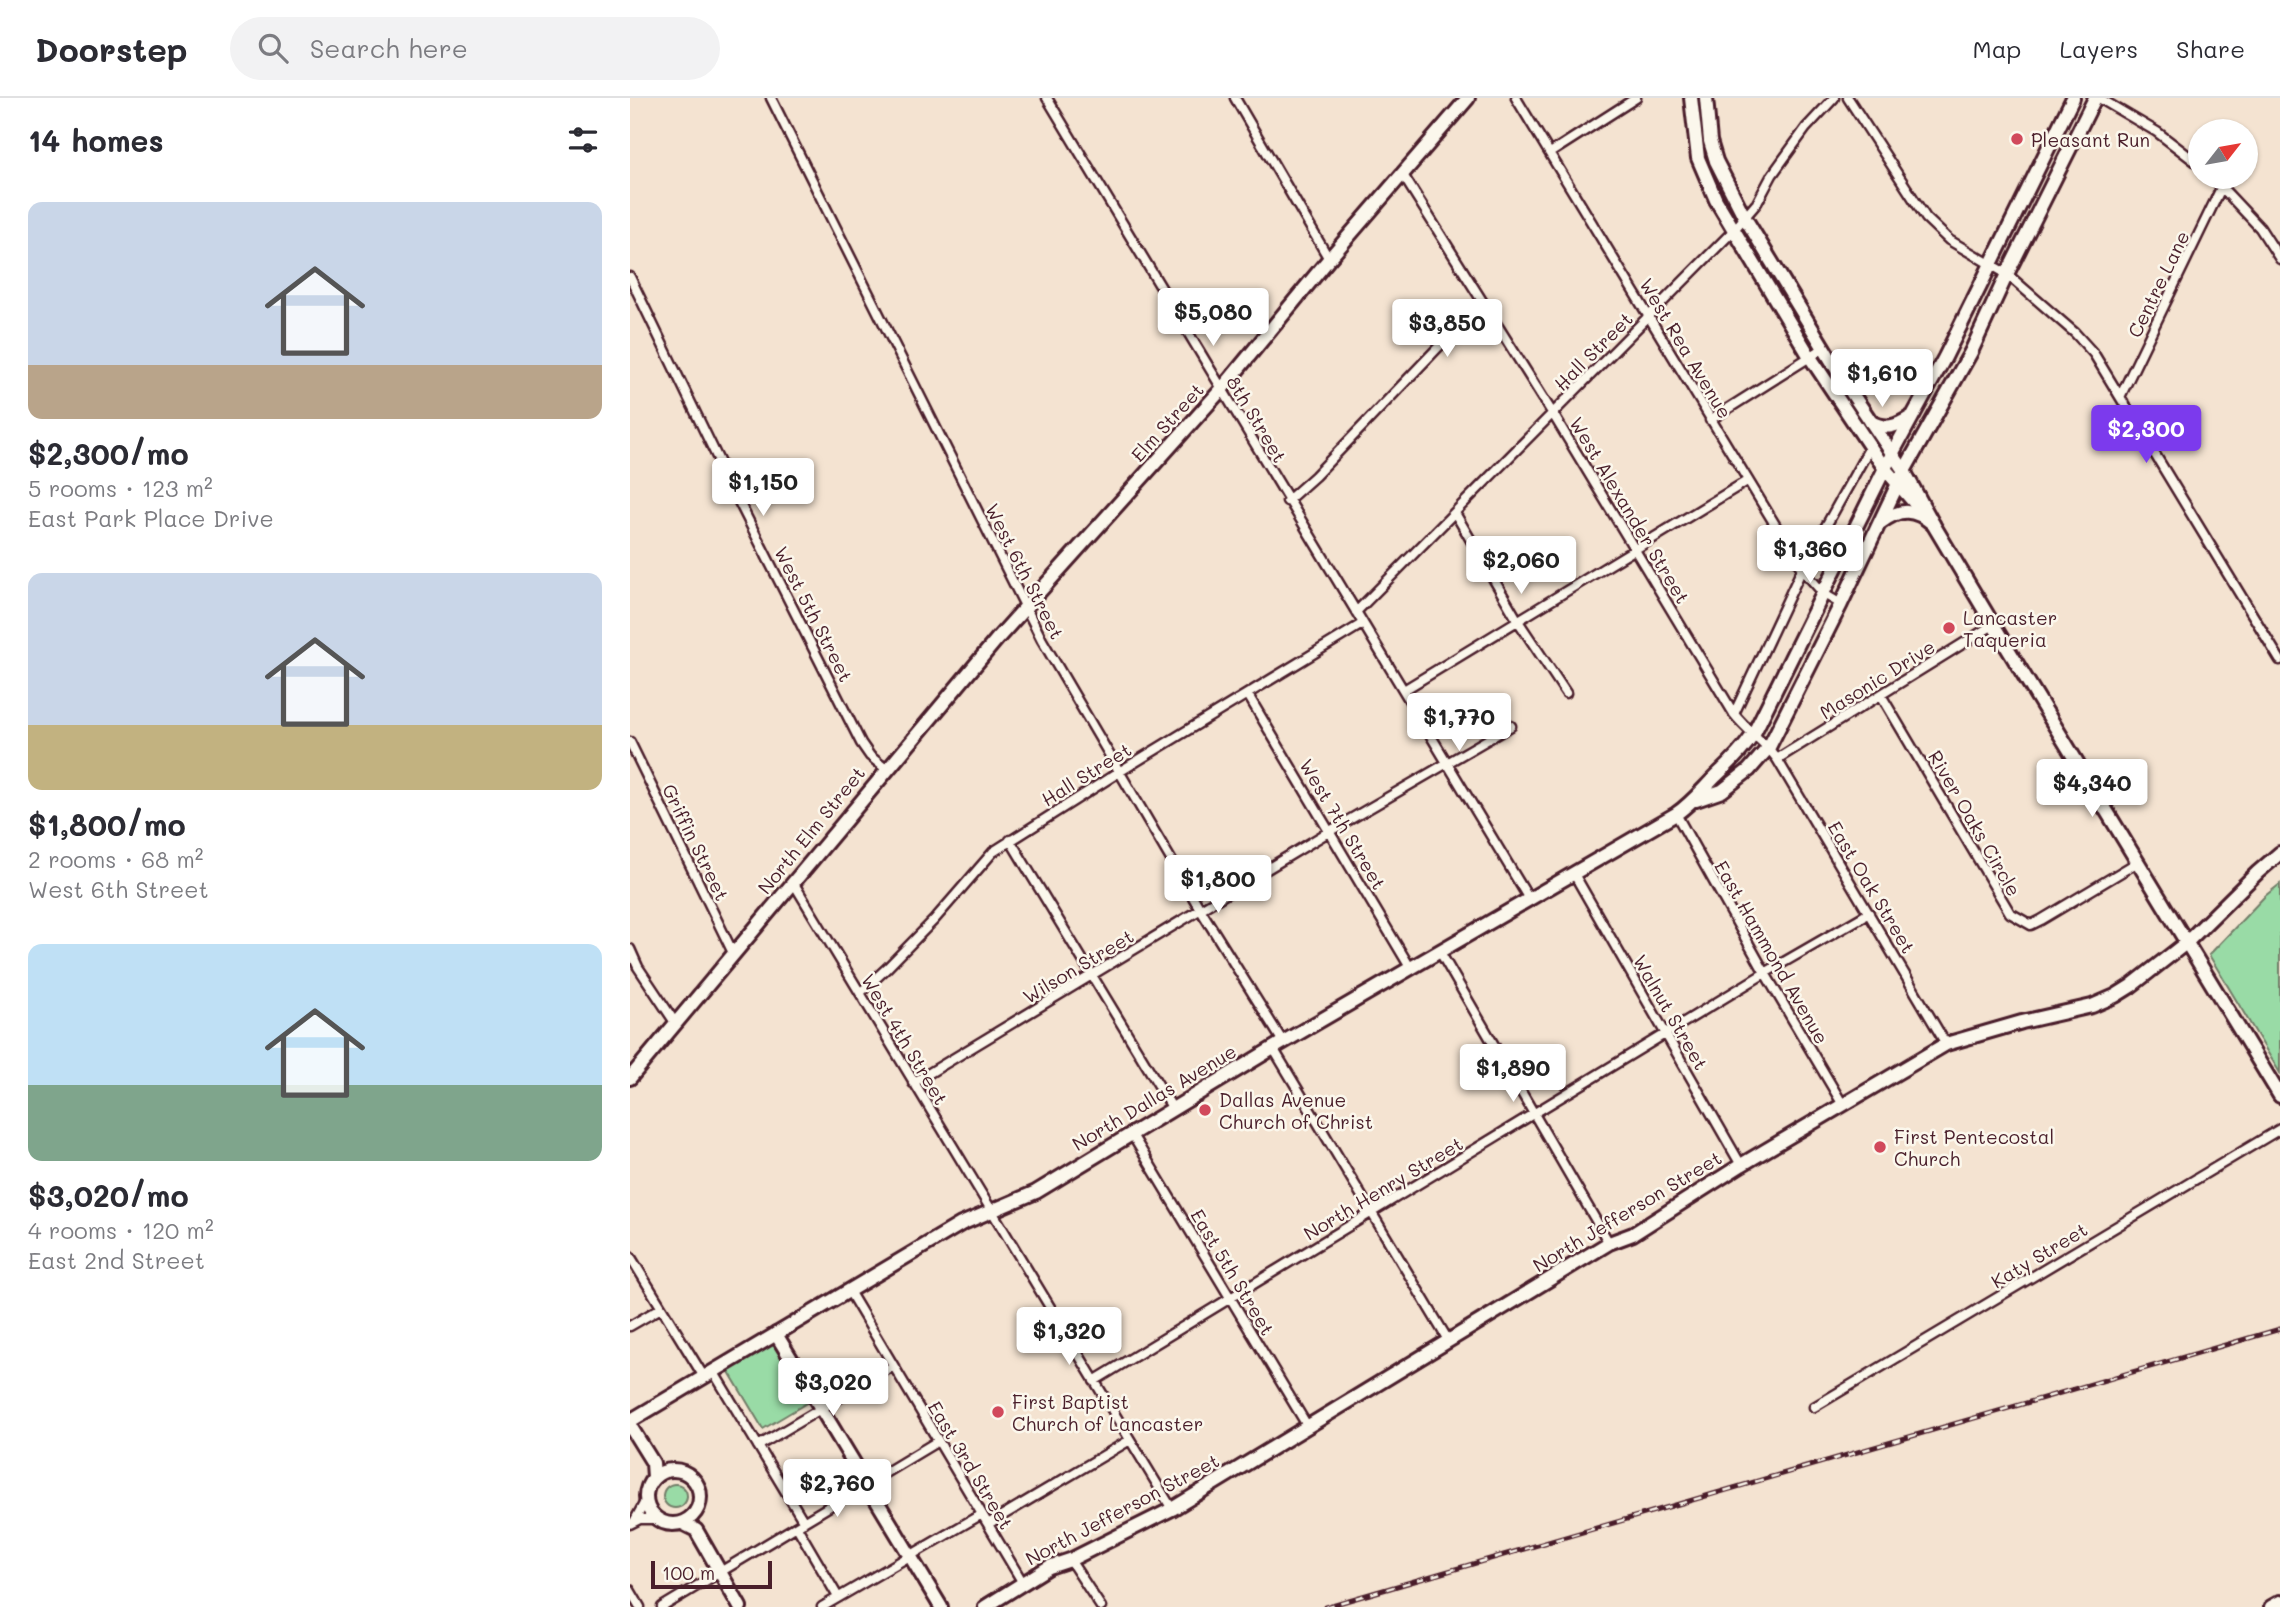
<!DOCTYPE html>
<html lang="en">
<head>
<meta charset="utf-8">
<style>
  :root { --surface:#fff; --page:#f2f2f3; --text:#2b2b33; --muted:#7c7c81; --line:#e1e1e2; --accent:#7c3aed }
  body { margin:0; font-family:Mali,sans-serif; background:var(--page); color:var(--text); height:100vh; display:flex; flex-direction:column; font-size:26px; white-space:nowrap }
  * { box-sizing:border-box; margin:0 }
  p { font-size:23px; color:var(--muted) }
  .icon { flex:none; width:38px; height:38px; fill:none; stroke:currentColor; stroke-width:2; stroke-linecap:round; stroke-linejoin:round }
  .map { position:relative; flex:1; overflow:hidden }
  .side { display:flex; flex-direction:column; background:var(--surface); width:630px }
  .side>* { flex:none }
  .needle { width:46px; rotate:59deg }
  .controls { position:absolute; left:1558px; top:21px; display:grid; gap:14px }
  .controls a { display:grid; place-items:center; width:70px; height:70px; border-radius:50%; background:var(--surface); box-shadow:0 2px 5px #0004; font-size:35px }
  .scale { position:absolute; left:21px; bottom:18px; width:121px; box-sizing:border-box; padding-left:7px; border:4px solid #4a1f2b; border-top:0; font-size:19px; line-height:24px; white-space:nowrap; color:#4a1f2b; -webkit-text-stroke:5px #fbf7ec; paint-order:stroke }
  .price { position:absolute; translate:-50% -60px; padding:0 16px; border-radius:7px; background:#fff; color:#222; font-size:23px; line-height:46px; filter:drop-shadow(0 2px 4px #0008) }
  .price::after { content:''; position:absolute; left:50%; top:42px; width:21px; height:16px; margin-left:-10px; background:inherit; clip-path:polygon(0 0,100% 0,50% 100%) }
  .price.active { background:var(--accent); color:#fff }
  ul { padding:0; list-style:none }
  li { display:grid; align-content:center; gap:14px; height:371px; padding:0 28px }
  li span { display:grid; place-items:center; height:217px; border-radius:14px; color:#555 }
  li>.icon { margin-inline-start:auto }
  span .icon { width:126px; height:126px; fill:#fffc; stroke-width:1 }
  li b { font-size:30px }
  h2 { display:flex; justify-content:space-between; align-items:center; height:84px; padding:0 28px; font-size:30px }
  header { display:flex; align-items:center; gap:42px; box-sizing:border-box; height:98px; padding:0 35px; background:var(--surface); border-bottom:2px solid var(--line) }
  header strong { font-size:33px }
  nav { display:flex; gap:38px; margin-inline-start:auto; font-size:24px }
  .search { width:490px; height:63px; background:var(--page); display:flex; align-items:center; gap:18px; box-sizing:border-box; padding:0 24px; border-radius:38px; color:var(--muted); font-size:26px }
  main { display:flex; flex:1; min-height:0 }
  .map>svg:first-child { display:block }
  .green { fill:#99dba6; stroke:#727d68; stroke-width:2 }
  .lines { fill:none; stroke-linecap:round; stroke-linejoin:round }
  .street-casing { stroke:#4a1f2b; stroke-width:13 }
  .secondary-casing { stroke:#4a1f2b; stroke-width:18 }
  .primary-casing { stroke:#4a1f2b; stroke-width:18 }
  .street { stroke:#fbf7ec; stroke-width:8 }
  .secondary { stroke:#fbf7ec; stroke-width:12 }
  .primary { stroke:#fbf7ec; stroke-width:12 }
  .rail-casing { stroke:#4a1f2b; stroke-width:5 }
  .rail { stroke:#fbf7ec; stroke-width:2.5; stroke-dasharray:8; stroke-linecap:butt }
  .poi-dot { fill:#d1495b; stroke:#fbf7ec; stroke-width:2.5 }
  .labels { text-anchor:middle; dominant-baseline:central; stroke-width:5; stroke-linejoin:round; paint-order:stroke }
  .poi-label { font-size:19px; fill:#4a1f2b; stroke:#fbf7ec; text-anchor:start }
  .street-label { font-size:19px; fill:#4a1f2b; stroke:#fbf7ec }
</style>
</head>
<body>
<header>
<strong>Doorstep</strong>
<div class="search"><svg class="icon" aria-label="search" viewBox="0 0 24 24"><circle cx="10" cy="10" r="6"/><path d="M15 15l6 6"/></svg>Search here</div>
<nav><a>Map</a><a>Layers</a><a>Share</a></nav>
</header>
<main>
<section class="side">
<h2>14 homes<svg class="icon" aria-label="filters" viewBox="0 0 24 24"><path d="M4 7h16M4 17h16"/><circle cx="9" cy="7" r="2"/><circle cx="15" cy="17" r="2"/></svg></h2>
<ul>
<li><span style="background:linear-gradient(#c9d6e8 75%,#b9a48a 0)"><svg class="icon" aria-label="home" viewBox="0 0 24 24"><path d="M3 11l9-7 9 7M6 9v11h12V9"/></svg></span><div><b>$2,300/mo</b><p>5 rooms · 123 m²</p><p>East Park Place Drive</p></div></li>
<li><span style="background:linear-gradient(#c9d6e8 70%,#c2b280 0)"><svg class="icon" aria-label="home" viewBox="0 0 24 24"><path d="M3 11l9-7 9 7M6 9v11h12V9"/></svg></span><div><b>$1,800/mo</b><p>2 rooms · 68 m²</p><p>West 6th Street</p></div></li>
<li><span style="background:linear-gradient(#bfe0f5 65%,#7fa58c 0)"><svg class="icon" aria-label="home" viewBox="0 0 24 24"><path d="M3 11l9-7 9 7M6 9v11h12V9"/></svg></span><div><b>$3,020/mo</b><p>4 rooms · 120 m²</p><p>East 2nd Street</p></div></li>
</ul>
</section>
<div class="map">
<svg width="1650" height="1509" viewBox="0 0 1650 1509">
  <rect width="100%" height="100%" fill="#f4e3d1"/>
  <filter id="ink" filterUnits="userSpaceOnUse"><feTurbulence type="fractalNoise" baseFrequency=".0143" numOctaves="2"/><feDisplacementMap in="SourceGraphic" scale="14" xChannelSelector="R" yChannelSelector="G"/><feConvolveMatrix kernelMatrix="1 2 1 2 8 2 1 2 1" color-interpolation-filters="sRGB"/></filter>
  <g filter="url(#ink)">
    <path class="green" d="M1650,786V975L1579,857L1635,798Z
      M144,1244L180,1303L133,1331L98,1272Z
      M33 1398a12 12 0 1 1 24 0a12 12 0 1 1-24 0Z"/>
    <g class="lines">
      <defs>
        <path id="street" d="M141,0L412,542L570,811L653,944
          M417,0L899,801
          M605,0L699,161
          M886,0L1172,471L1194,496L1211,506
          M1218,0L1296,120L1319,142L1377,176L1445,235L1464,256L1650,562
          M1469,0L1527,34L1570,67
          M920,55L1006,0
          M773,77L923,316L1104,616C1117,633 1135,644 1147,661L1316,946
          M1582,79L1630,130L1650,161
          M0,179L101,388L231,645L240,658L256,671
          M1491,297L1592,88
          M1080,322L1194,250
          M657,403L685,378L819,238
          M825,415L888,523L936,595
          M726,514L1103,133L1127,105L1142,77L1176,30L1204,0
          M774,592L1117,383
          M618,597L781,871
          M1251,597L1380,815L1401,827L1411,822L1508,764
          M1104,616L1172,471L1240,349
          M0,644L104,857
          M1147,661L1363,527
          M1046,716L1135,875L1213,1007
          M380,742L543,1011
          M944,776L1111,1067
          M163,784L542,1411
          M0,851L8,869L46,926
          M810,854L979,1145
          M230,895L257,870L304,822L363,754L489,674L732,526
          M643,950L818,1242
          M283,985L700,733L881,628
          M501,1035L678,1329
          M0,1158L74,1279
          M219,1193L393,1485
          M0,1228L31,1210
          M83,1273L174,1424
          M464,1283L1135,875L1239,815
          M1184,1309L1650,1031
          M128,1348L263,1268
          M5,1422L16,1402
          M0,1426L10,1421H27
          M358,1426L500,1342
          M167,1429L208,1499
          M440,1462L471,1509
          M0,1492L10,1509
          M32,1509L308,1343
          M192,1509L352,1416"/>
        <path id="secondary" d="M1061,0L1068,60L1086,102L1180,259L1255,371L1289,410
          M1076,0L1080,43L1086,63L1115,120L1215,285L1274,373L1303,426L1361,523L1650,998
          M0,980L367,541L591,292L699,161L838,0
          M146,1236L311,1509
          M0,1328L23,1365L24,1379
          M16 1399a27 27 0 1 1 54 0a27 27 0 1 1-54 0Z
          M52,1425L66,1432L110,1509
          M355,1509L419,1469L440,1462L542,1411L979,1145L1003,1136L1111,1067L1316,946L1392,924L1462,908L1485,898L1501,888L1556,845L1628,774L1650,755
          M1641,1509L1650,1504"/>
        <path id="primary" d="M1241,324C1257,332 1265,329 1281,319
          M1250,425C1270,410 1284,410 1303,426
          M1066,702L1092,693L1119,672L1139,649L1211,506L1274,373L1341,254L1377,176L1465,0
          M0,1323L331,1126L406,1094L650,946L1046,716C1062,705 1072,692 1086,678C1100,665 1112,653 1123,637L1262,356L1315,259L1443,0"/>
      </defs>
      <use href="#street" class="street-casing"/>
      <use href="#secondary" class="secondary-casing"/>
      <use href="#primary" class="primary-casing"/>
      <use href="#street" class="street"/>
      <use href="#secondary" class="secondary"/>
      <use href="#primary" class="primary"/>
      <defs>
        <path id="rail" d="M695,1509L1650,1231"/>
      </defs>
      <use href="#rail" class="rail-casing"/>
      <use href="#rail" class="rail"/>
    </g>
  </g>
  <g class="poi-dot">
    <circle cx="1387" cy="41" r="7"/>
    <circle cx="1319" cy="530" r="7"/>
    <circle cx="575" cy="1012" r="7"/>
    <circle cx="1250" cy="1049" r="7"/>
    <circle cx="368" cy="1314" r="7"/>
  </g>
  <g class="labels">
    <g class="poi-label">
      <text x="1401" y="41">Pleasant Run</text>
      <text x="1333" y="519">Lancaster<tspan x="1333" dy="22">Taqueria</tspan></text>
      <text x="589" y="1001">Dallas Avenue<tspan x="589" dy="22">Church of Christ</tspan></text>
      <text x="1264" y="1038">First Pentecostal<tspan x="1264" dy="22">Church</tspan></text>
      <text x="382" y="1303">First Baptist<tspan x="382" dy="22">Church of Lancaster</tspan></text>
    </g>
    <g class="street-label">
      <text transform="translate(1528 186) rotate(-64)">Centre Lane</text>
      <text transform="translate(1056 250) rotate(59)">West Rea Avenue</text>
      <text transform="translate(963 253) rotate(-45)">Hall Street</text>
      <text transform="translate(627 321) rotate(59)">8th Street</text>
      <text transform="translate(537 324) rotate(-48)">Elm Street</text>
      <text transform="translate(1000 412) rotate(59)">West Alexander Street</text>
      <text transform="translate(395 473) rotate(63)">West 6th Street</text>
      <text transform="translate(184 516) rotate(63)">West 5th Street</text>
      <text transform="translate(1247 581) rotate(-32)">Masonic Drive</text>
      <text transform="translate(456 676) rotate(-32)">Hall Street</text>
      <text transform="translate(1345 725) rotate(60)">River Oaks Circle</text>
      <text transform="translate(713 726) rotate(59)">West 7th Street</text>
      <text transform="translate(181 732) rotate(-51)">North Elm Street</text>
      <text transform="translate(66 744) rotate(64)">Griffin Street</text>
      <text transform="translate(1242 789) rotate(59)">East Oak Street</text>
      <text transform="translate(1142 854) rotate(60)">East Hammond Avenue</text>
      <text transform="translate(448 868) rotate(-31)">Wilson Street</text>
      <text transform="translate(1041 914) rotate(60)">Walnut Street</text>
      <text transform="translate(275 941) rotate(59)">West 4th Street</text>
      <text transform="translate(524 999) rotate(-31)">North Dallas Avenue</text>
      <text transform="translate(753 1090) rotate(-31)">North Henry Street</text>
      <text transform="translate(997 1113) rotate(-31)">North Jefferson Street</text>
      <text transform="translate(1409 1157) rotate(-31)">Katy Street</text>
      <text transform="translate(603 1174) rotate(59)">East 5th Street</text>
      <text transform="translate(341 1367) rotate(59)">East 3rd Street</text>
      <text transform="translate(492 1411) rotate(-28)">North Jefferson Street</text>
    </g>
  </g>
</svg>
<div class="controls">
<a><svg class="needle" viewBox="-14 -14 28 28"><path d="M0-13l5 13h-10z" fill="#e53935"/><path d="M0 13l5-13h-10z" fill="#7c7c81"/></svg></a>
</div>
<div class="scale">100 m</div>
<b class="price" style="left:583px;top:250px">$5,080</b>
<b class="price" style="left:817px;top:261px">$3,850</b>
<b class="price" style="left:1252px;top:311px">$1,610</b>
<b class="price active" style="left:1516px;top:367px">$2,300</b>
<b class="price" style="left:133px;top:420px">$1,150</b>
<b class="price" style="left:1180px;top:487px">$1,360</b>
<b class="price" style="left:891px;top:498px">$2,060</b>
<b class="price" style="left:829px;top:655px">$1,770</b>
<b class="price" style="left:1462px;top:721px">$4,340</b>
<b class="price" style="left:588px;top:817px">$1,800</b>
<b class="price" style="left:883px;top:1006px">$1,890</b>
<b class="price" style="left:439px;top:1269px">$1,320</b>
<b class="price" style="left:203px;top:1320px">$3,020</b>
<b class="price" style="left:207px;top:1421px">$2,760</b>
</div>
</main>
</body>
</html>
